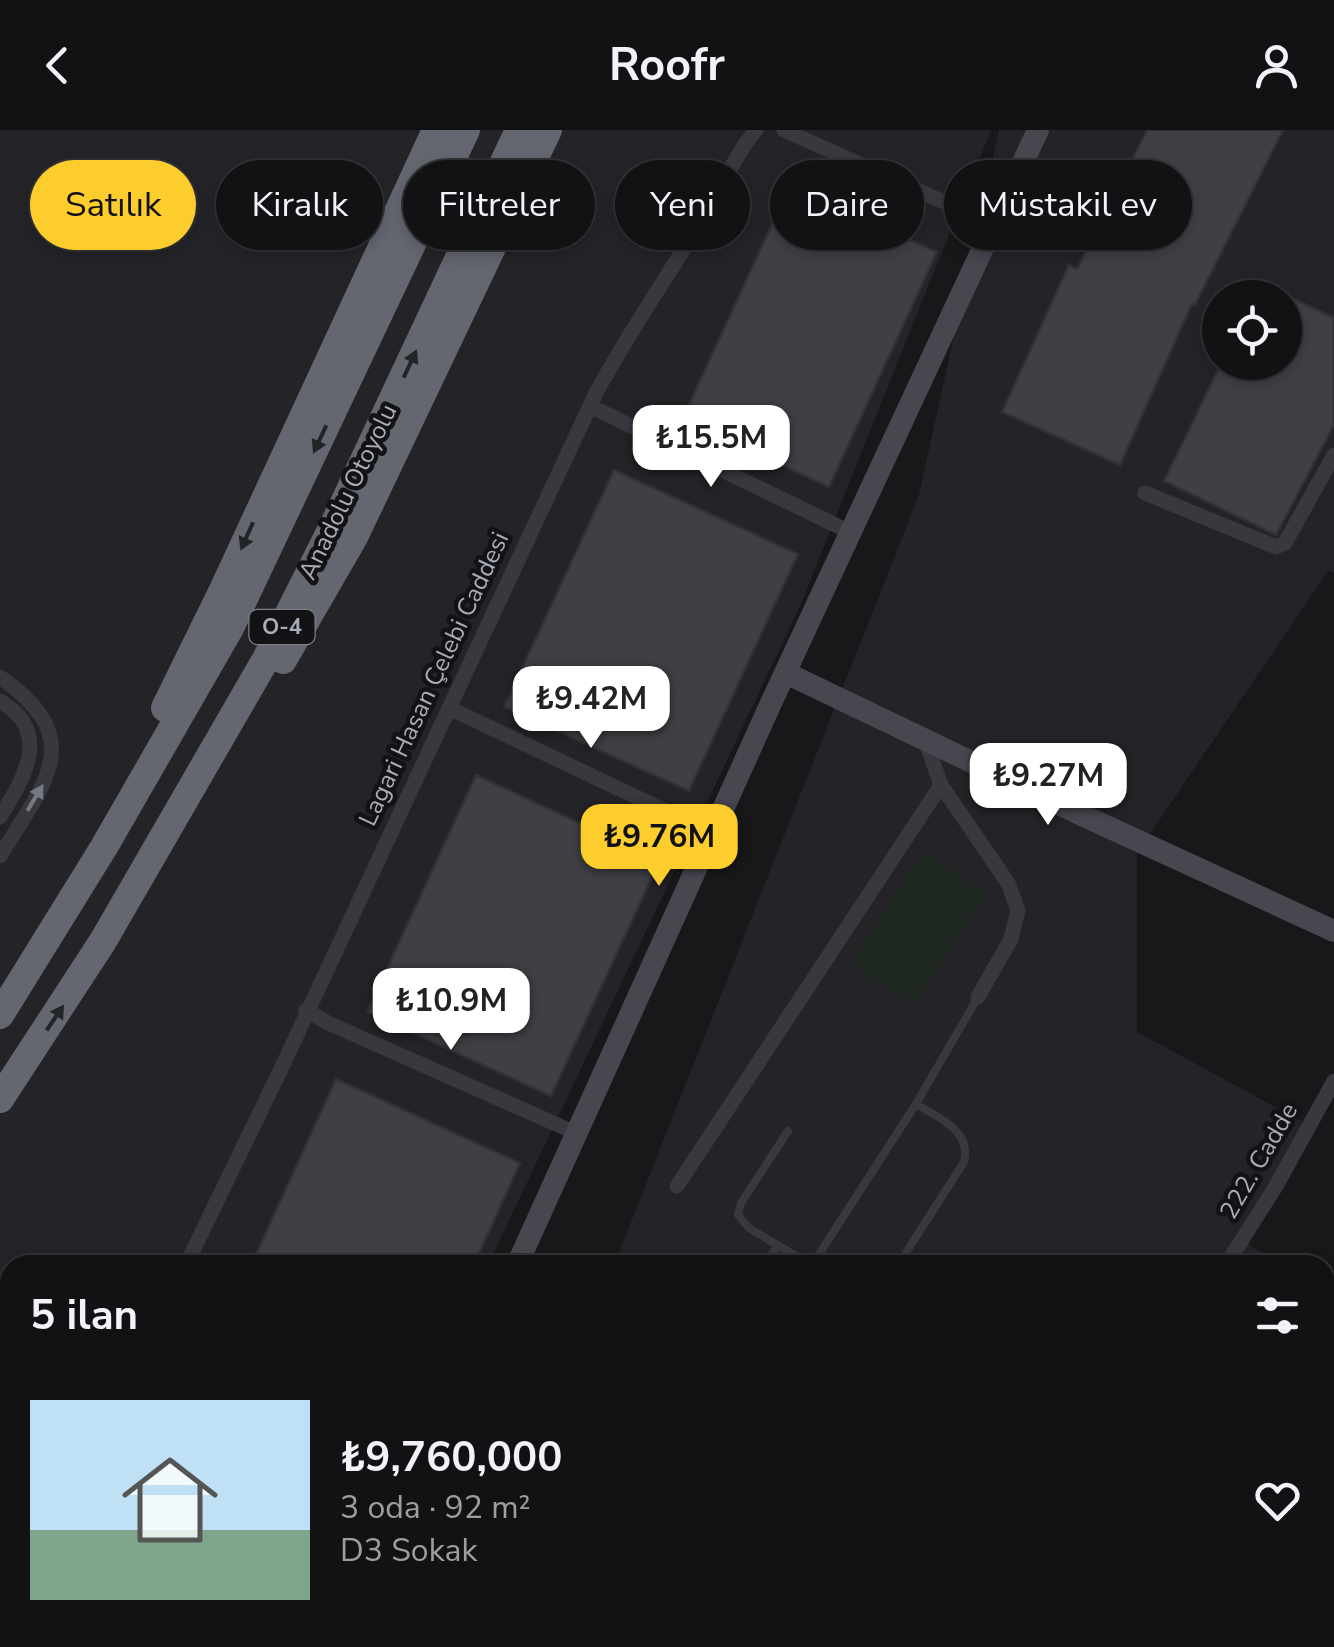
<!DOCTYPE html>
<html lang="tr">
<head>
<meta charset="utf-8">
<style>
  :root { --surface:#121214; --page:#1b1b1d; --text:#f1f3f6; --muted:#9c9ea0; --line:#313234; --accent:#fdcc2d }
  body { margin:0; font-family:"Nunito Sans",sans-serif; background:var(--page); color:var(--text); height:100vh; display:flex; flex-direction:column; font-size:38px; white-space:nowrap }
  * { box-sizing:border-box; margin:0 }
  p { font-size:32px; color:var(--muted) }
  .icon { flex:none; width:55px; height:55px; fill:none; stroke:currentColor; stroke-width:2; stroke-linecap:round; stroke-linejoin:round }
  .map { position:relative; flex:1; overflow:hidden }
  .details { position:absolute; left:0px; top:1125px; width:1335px; height:392px; display:flex; flex-direction:column; background:var(--surface); border-radius:30px 30px 0 0; box-shadow:0 5px 15px #0003,0 0 0 2px var(--line) }
  .details>* { flex:none }
  .top-card { position:absolute; left:30px; top:30px; width:1275px; height:90px; display:flex; gap:20px }
  .tools { position:absolute; left:1202px; top:150px; display:grid; gap:20px }
  .tools a { display:grid; place-items:center; width:100px; height:100px; border-radius:50%; background:var(--surface); box-shadow:0 5px 15px #0003,0 0 0 2px var(--line); font-size:50px }
  .price { position:absolute; translate:-50% -85px; padding:0 22px; border-radius:20px; background:#fff; color:#222; font-size:32px; line-height:65px; filter:drop-shadow(0 2px 5px #0008) }
  .price::after { content:''; position:absolute; left:50%; top:60px; width:30px; height:22px; margin-left:-15px; background:inherit; clip-path:polygon(0 0,100% 0,50% 100%) }
  .price.selected { background:var(--accent); color:#111 }
  ul { padding:0; list-style:none }
  li { display:flex; align-items:center; gap:30px; height:250px; padding:0 30px }
  li span { display:grid; place-items:center; flex:none; width:280px; height:200px; border-radius:0px; color:#555 }
  li>.icon { margin-inline-start:auto }
  span .icon { width:120px; height:120px; fill:#fffc; stroke-width:1 }
  li b { font-size:42px }
  h2 { display:flex; justify-content:space-between; align-items:center; height:120px; padding:0 30px; font-size:42px }
  .tag { padding:0 35px; border-radius:45px; background:var(--surface); box-shadow:0 5px 15px #0003,0 0 0 2px var(--line); font-size:35px; line-height:90px }
  .tag.selected { background:var(--accent); color:#111 }
  header { display:flex; justify-content:space-between; align-items:center; height:130px; padding:0 30px; background:var(--surface); font-size:45px; font-weight:700 }
  .map>svg:first-child { display:block }
  .built { fill:#242327; fill-rule:evenodd }
  .green { fill:#1f2821 }
  .building { fill:#3f4044; stroke:#323136; stroke-width:2.5 }
  .lines { fill:none; stroke-linecap:round; stroke-linejoin:round }
  .lane { stroke:#38393f; stroke-width:8 }
  .street { stroke:#38393f; stroke-width:15 }
  .secondary { stroke:#46474f; stroke-width:22 }
  .highway { stroke:#646670; stroke-width:28 }
  .oneway { fill:#232427 }
  .oneway2 { fill:#767983 }
  .labels { text-anchor:middle; dominant-baseline:central; stroke-width:9; stroke-linejoin:round; paint-order:stroke }
  .shield { fill:#131315; stroke:#7c7f88; stroke-width:2.5 }
  .shield-label { font-size:22px; font-weight:bold; fill:#a9adba }
  .street-label { font-size:25px; fill:#a9adba; stroke:#131315 }
</style>
</head>
<body>
<header><svg class="icon" aria-label="back" viewBox="0 0 24 24"><path d="M15 5l-7 7 7 7"/></svg>Roofr<svg class="icon" aria-label="person" viewBox="0 0 24 24"><circle cx="12" cy="8" r="4"/><path d="M4 21q1-7 8-7t8 7"/></svg></header>
<div class="map">
<svg width="1334" height="1517" viewBox="0 0 1334 1517">
  <rect width="100%" height="100%" fill="#18181a"/>
  <path class="built" d="M0,0H991L800,476L488,1135H10V1508H310L305,1517H0Z
    M999,0H1334V443L1328,441L1137,723V902L1311,996L1240,1110L1285,1135H614L919,365ZM1220,168H1285V232H1220Z
    M1325,1156L1334,1161V1517H449L454,1508H1325Z"/>
  <path class="green" d="M923,722L987,763L914,875L850,834Z"/>
  <path class="building" d="M1147,0H1283L1195,175L1192,174L1120,335L1002,282L1069,135L1077,139Z
    M790,55L937,122L829,357L682,290Z
    M1261,153L1334,188V295L1276,405L1164,351L1222,232H1285V168H1254Z
    M614,340L798,424L689,661L504,577Z
    M476,645L660,730L551,966L367,882Z
    M336,949L520,1033L474,1135H251Z"/>
  <g class="lines">
    <path class="lane" d="M459,26L490,44
      M788,1001L741,1073L738,1085L749,1098L811,1135
      M765,1135L778,1115
      M812,1135L916,974L978,867
      M898,1135L964,1032C972,1001 939,988 916,974
      M627,1517L633,1508"/>
    <path class="street" d="M784,0L995,95
      M590,276L852,403
      M1145,363L1276,417L1285,413L1334,325
      M0,547C89,609 45,652 0,726
      M0,571C53,602 24,648 0,687
      M449,578L714,704
      M925,610L941,655L1008,753L1018,780L1011,809L978,867
      M306,880L328,893L576,1003
      M677,1056L941,655
      M186,1135L280,941L596,263C630,199 672,141 708,79C724,52 736,24 756,0
      M1226,1135L1276,1056L1334,951
      M0,1378L10,1365
      M0,1469L10,1473
      M82,1508L103,1517
      M1234,1508L1254,1517
      M399,1517L405,1508
      M1010,1517L1016,1508"/>
    <path class="secondary" d="M786,543L1084,686L1334,801
      M517,1135L771,573L1038,0
      M343,1517L347,1508"/>
    <path class="highway" d="M283,530L354,407L548,0
      M165,578L223,460L436,0
      M0,885L104,717L230,498L466,0
      M0,969L103,811L266,529L336,390L519,0"/>
  </g>
  <defs><path id="oneway-solid" d="M-6-.8H1V-3.2L6.5 0L1 3.2V.8H-6Z" transform="scale(2.5)"/></defs>
  <g class="oneway">
    <use href="#oneway-solid" transform="translate(410 234) rotate(-65)"/>
    <use href="#oneway-solid" transform="translate(320 309) rotate(115)"/>
    <use href="#oneway-solid" transform="translate(247 406) rotate(114)"/>
    <use href="#oneway-solid" transform="translate(55 888) rotate(-56)"/>
  </g>
  <use class="oneway2" href="#oneway-solid" transform="translate(35 668) rotate(-59)"/>
  <g class="labels">
    <rect class="shield" x="249.5" y="480" width="65" height="34" rx="8"/>
    <g class="shield-label">
      <text x="282" y="497">O-4</text>
    </g>
    <g class="street-label">
      <text transform="translate(348 362) rotate(-64)">Anadolu Otoyolu</text>
      <text transform="translate(434 549) rotate(-65)">Lagari Hasan Çelebi Caddesi</text>
      <text transform="translate(1259 1031) rotate(-60)">222. Cadde</text>
    </g>
  </g>
</svg>
<div class="tools">
<a><svg class="icon" aria-label="locate" viewBox="0 0 24 24"><circle cx="12" cy="12" r="6"/><path d="M12 2v4M12 18v4M2 12h4M18 12h4"/></svg></a>
</div>
<b class="price" style="left:711px;top:360px">₺15.5M</b>
<b class="price" style="left:591px;top:621px">₺9.42M</b>
<b class="price" style="left:1048px;top:698px">₺9.27M</b>
<b class="price selected" style="left:659px;top:759px">₺9.76M</b>
<b class="price" style="left:451px;top:923px">₺10.9M</b>
<div class="top-card">
<a class="tag selected">Satılık</a>
<a class="tag">Kiralık</a>
<a class="tag">Filtreler</a>
<a class="tag">Yeni</a>
<a class="tag">Daire</a>
<a class="tag">Müstakil ev</a>
</div>
<section class="details">
<h2>5 ilan<svg class="icon" aria-label="filters" viewBox="0 0 24 24"><path d="M4 7h16M4 17h16"/><circle cx="9" cy="7" r="2"/><circle cx="15" cy="17" r="2"/></svg></h2>
<ul>
<li><span style="background:linear-gradient(#bfe0f5 65%,#7fa58c 0)"><svg class="icon" aria-label="home" viewBox="0 0 24 24"><path d="M3 11l9-7 9 7M6 9v11h12V9"/></svg></span><div><b>₺9,760,000</b><p>3 oda · 92 m²</p><p>D3 Sokak</p></div><svg class="icon" aria-label="heart" viewBox="0 0 24 24"><path d="M12 20l-8-8c-3-5 5-10 8-4 3-6 11-1 8 4z"/></svg></li>
</ul>
</section>
</div>
</body>
</html>
